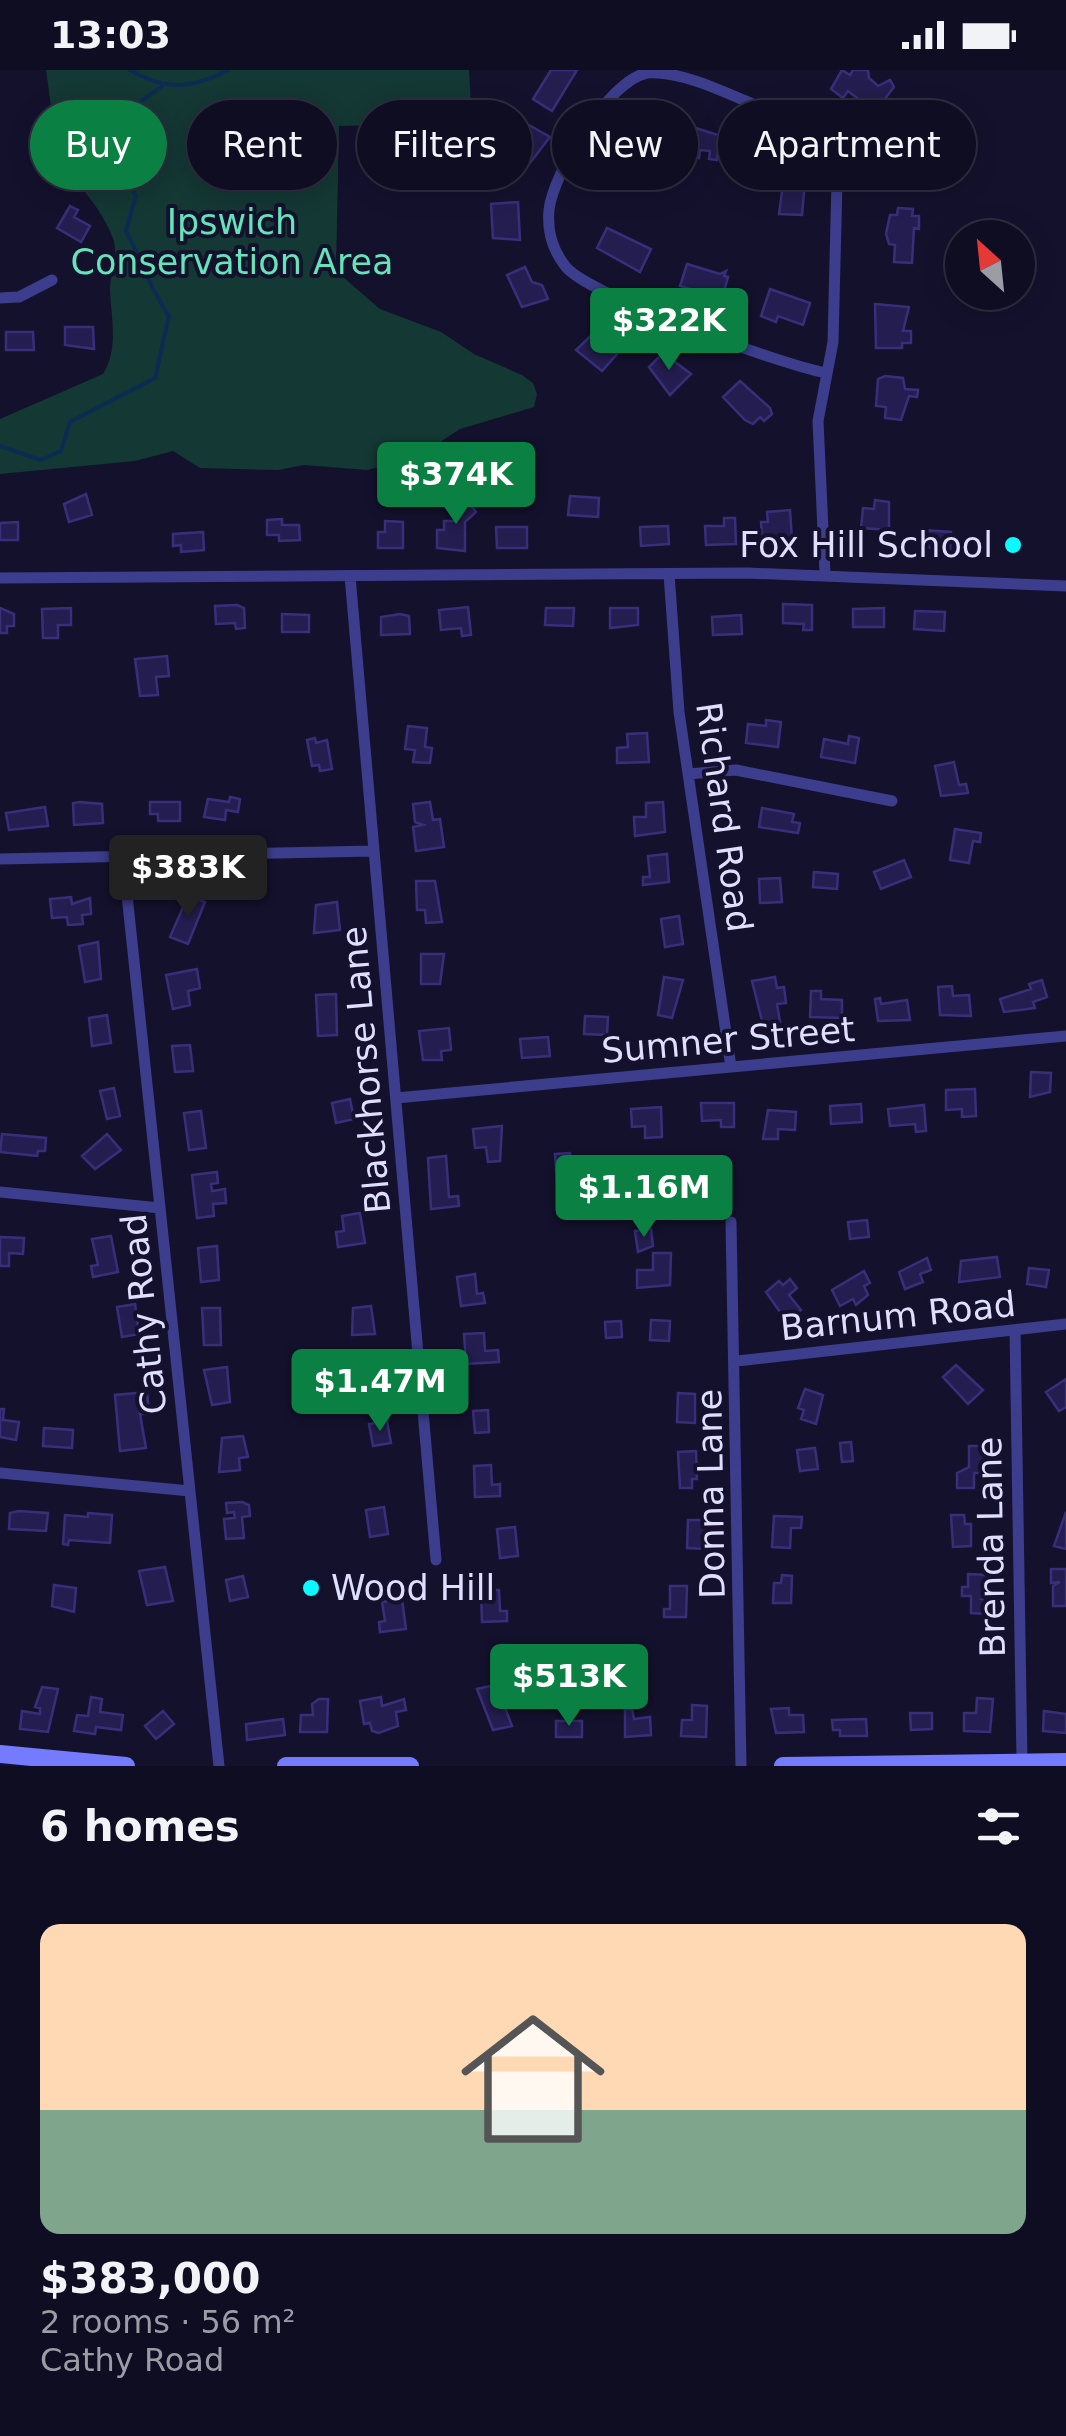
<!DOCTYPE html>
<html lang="en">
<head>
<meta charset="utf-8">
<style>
  :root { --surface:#0f0d22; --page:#1d1b2f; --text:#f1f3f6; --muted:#9b9ca5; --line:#2f2d40; --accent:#0b8043 }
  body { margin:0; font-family:"DejaVu Sans",sans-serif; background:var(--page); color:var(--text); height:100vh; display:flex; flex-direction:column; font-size:38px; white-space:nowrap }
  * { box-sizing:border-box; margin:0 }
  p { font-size:32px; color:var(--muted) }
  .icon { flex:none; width:55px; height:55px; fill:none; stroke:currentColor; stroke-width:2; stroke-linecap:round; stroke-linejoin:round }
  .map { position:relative; height:1696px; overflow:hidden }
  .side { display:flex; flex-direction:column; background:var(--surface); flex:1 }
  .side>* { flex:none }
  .guide { position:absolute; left:30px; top:30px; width:1008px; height:90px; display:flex; gap:20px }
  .needle { width:65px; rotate:333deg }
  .tools { position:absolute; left:945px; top:150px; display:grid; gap:20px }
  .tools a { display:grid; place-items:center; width:90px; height:90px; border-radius:50%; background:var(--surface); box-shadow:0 5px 25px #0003,0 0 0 2px var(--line); font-size:50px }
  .price { position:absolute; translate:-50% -85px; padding:0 22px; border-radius:10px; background:var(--accent); color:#fff; font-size:32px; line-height:65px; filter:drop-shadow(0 2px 5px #0008) }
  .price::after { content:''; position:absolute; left:50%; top:60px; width:30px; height:22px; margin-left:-15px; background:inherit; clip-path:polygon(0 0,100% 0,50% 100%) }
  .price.on { background:#222; color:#fff }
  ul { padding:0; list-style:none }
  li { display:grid; align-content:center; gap:20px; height:530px; padding:0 40px }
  li span { display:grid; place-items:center; height:310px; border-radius:20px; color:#555 }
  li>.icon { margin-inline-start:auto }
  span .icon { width:180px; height:180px; fill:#fffc; stroke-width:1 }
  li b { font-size:42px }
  h2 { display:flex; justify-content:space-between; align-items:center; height:120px; padding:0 40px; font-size:42px }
  .chip { padding:0 35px; border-radius:45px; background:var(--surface); box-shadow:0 5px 25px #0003,0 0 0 2px var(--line); font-size:35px; line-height:90px }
  .chip.on { background:var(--accent); color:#fff }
  .status { display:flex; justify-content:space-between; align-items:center; height:70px; padding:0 50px; background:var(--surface); direction:ltr }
  .status svg { height:28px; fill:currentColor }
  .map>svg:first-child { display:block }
  .green { fill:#143834 }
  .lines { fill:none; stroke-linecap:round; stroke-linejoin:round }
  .stream { stroke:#0c2b52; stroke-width:4 }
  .building { fill:#241d4f; stroke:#382f7b; stroke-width:2.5 }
  .street { stroke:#3c3e8d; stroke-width:11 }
  .secondary { stroke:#757bff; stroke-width:18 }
  .poi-dot { fill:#0af8ff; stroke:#14112d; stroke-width:4 }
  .labels { text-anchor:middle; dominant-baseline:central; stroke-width:8; stroke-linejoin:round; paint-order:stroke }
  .park-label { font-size:35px; fill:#65e3bb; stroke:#14112d }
  .poi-label { font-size:35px; fill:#dfdeff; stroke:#14112d; text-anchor:end }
  .street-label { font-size:35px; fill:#dfdeff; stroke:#14112d }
</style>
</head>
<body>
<div class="status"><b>13:03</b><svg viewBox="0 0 49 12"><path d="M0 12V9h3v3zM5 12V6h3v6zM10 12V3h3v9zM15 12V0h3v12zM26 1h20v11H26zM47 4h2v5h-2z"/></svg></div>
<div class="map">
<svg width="1066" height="1696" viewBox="0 0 1066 1696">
  <rect width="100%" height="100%" fill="#14112d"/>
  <path class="green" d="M46,0H469L472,53L339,56L336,201L380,239L441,262L474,284L522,305L533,313L537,324L534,337L460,359L419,386L368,400L304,395L278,400L200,398L173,381L135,391L0,404V349L103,304C119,279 111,247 110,220C110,201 120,184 112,166C100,135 77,116 62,88L53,87L56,72Z"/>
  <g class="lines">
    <path class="stream" d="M130,0C166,21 191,19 228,0
      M0,376L41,390L61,381L70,352L155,308L169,246C150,219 142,190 126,161L136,126L98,63L162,16"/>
  </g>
  <path class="building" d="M551,0H577L552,41L533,29Z
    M842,0L850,5L853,0H868L869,8L878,16L890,10L894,17L875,42L848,21L843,28L831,19Z
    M527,54L550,67L526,98L507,87Z
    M686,55L728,68L725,83L718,82L717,90L709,89L710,81L700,80L699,88L687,86L689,78L682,77Z
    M625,58L645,69L625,104L609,96Z
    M904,68L910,112L887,116L881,87L887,86L884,72Z
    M761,76L795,81L806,100L802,145L779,144L783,114L776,113L777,101L756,99Z
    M518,132L520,170L493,168L491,134Z
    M70,136L78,140L74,147L90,156L81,172L57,158Z
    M898,138L913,139L912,146H919V159L914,158L912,193L894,192L895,175L889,174L886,164L890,145H897Z
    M607,158L651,179L640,202L597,178Z
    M687,194L720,204L726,201L724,206L728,207L722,229L680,216Z
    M525,197L532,212L542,215L548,229L522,237L507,205Z
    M770,219L810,233L803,255L778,246L776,252L761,246Z
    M875,234L909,237L903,261H911V273H902V278H876Z
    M65,257H93L94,279L65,275Z
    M600,257L617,284L602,301L576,280Z
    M6,262H33L34,280H6Z
    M663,283L691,304L670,325L649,297Z
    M885,306L903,308L905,319L918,320L917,327L909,326L901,350L885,348L886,337L876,336L878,309Z
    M740,311L770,338L772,344L764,351L760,347L753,354L745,350L723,327Z
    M86,424L92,445L69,452L64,434Z
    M462,425L476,442L465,452V481L437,478V460H444V451H455V443H459L451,435Z
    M570,426L599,428L598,447L568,445Z
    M875,430L889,432V460L861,458L863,438L874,439Z
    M790,440L792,470L762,473L761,452H768L767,442Z
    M724,448H735L736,474L706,475L705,456H724Z
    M282,449V455H299L300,470L279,471V465H267V450Z
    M385,451L403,452V478H378V462H385Z
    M18,452V470H0V453Z
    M668,456L669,474L641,476L640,457Z
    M496,457H527V478H497Z
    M924,460L951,462L950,479L922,477Z
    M203,462L204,480L181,482V475L173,476V464Z
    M783,534L812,535V560H803L804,554L783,553Z
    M237,535L244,538L245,558L236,559L235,553L216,554L215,536Z
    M468,537L471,565L462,566L461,558L441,560L439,540Z
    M0,538L14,544V556H7V563H0Z
    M71,538V555H58V568H43L42,539Z
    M546,538H574L573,556L545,555Z
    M610,538H638V555L610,558Z
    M884,538V557H853V539Z
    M915,541L945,542L944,561L914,559Z
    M282,544L309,545V562H282Z
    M400,544L409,546L410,564L381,565V547Z
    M741,545L742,564L713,565L712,547Z
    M167,586L169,606L156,607L158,625L140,626L135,589Z
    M766,650L781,652L778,677L746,673L748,654L766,656Z
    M408,656L427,658L425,677L432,678L430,693L413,692L415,680L405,679Z
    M647,663L649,692L617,693V678L628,677L627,664Z
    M849,666L859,668L855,693L821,687L824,669L848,674Z
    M315,668L316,673L327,670L332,699L320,701L319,695L312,696L307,670Z
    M954,692L959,715L966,714L968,723L941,726L935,696Z
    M230,727L240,729L238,742L226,740L225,750L204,747L208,729L229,732Z
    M80,732L102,734L103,753L74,755L73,733Z
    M150,732H180V751H158V744H150Z
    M430,732L433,750L440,749L444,777L416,781L413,757L423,755L415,752L413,734Z
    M663,732L665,762L635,766L634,747H646V733Z
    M45,737L48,756L9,760L6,743Z
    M762,738L794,744L792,752L800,753L798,763L759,757Z
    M955,759L981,763L980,772L973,771L969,793L950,790Z
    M667,784L669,812L643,815V807H650L648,786Z
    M904,790L911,807L881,819L874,802Z
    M814,802L838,804L837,819L813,817Z
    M780,808L782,832L760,833L759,809Z
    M416,811H435L442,852L426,853L425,840H417Z
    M188,826L205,832L188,874L170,867Z
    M71,827L72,834L90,828L91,844L82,845L83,854L68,855L67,847L52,848L50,829Z
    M337,832L340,860L314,863L316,835Z
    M679,846L683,874L665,877L661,849Z
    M98,872L101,909L85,912L79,876Z
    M421,884H444L440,914H421Z
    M197,899L200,918L188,921L190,935L173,939L166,905Z
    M664,907L683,910L672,948L658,945Z
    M775,907L777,918L784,917L786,933L777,934L780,952L763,955L752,911Z
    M1042,910L1047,927L1033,932L1035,938L1004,942L1000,929L1031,919L1029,914Z
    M952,916L953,926L969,925L971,946L940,945L938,917Z
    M811,921H821V929L842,930V948L810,947Z
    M336,924L337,965L318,966L316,925Z
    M880,928L881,934L907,930L910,950L878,951L875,929Z
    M107,945L111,973L92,976L89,948Z
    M585,946L608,947L607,965L584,964Z
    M449,958L451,980L441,981L442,990H423L419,961Z
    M548,967L550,986L522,988L520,969Z
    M190,975L193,1001L175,1002L172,976Z
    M1031,1002L1051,1003L1050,1022L1030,1027Z
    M114,1018L120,1046L107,1049L100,1021Z
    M975,1019L976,1046L962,1047V1039L946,1040V1020Z
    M350,1029L354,1049L336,1053L332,1033Z
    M701,1033H734V1057H721V1050L702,1051Z
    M861,1034L862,1052L831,1054L830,1036Z
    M924,1035L926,1061L916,1062L915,1054L890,1056L888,1039Z
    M661,1037L662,1067L645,1068V1056L632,1057L631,1039Z
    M768,1040L796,1042L795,1060L778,1059V1069H763Z
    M201,1041L206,1078L189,1080L184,1043Z
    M502,1056L500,1091L488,1092L486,1077L475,1078L473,1059Z
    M2,1064L46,1068L45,1081H38L37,1086L0,1082Z
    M107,1064L121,1080L95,1099L82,1086Z
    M570,1083V1091L595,1089L596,1111L557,1114L555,1084Z
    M446,1086L449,1127L458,1126L459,1136L431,1139L428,1088Z
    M217,1102L218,1113L211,1114L212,1121L225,1119L226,1133L213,1134L214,1146L197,1148L192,1105Z
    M360,1143L365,1173L338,1177L336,1162L344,1161L342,1146Z
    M867,1150L869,1167L850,1169L848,1152Z
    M651,1159L653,1176L638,1182L635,1161Z
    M111,1166L118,1202L93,1207L91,1196L98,1195L92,1169Z
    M0,1167L24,1168L23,1184L9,1183V1196H0Z
    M217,1176L219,1210L201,1212L198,1178Z
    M653,1183H671L670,1215L637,1218V1200H653Z
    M997,1187L1000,1207L959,1212L961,1191Z
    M927,1188L931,1200L920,1204L923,1212L905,1219L899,1202Z
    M1029,1198L1049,1200L1046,1217L1027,1214Z
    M864,1201L870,1213L864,1216L868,1225L856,1235L853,1229L840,1236L832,1220Z
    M475,1204L477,1224L483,1223L485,1233L461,1236L457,1207Z
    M790,1209L797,1218L789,1225L801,1240L787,1252L766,1222L779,1211L783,1215Z
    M135,1234L139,1264L122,1267L117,1237Z
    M371,1236L375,1264L352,1265L353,1238Z
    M202,1238H220L221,1275H204Z
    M651,1250L670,1251L669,1271L650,1270Z
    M621,1251L622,1267L606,1268L605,1252Z
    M484,1263L485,1281L498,1280L499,1292L466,1294L464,1264Z
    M956,1295L983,1320L968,1334L943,1307Z
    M227,1297L230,1332L212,1335L204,1300Z
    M1066,1309V1337L1059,1341L1046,1322Z
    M805,1319L823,1325L816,1354L801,1349L804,1340L798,1338Z
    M147,1322L149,1344H140L146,1378L120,1381L115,1325Z
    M678,1323L695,1324V1353L677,1352Z
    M0,1339H4L3,1350L19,1352L16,1370L0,1367Z
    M488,1340L489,1362L475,1363L473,1341Z
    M387,1351L391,1373L373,1376L369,1354Z
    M44,1358L73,1360L72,1378L43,1376Z
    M243,1366L248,1387L239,1388L240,1400L219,1402L222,1368Z
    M851,1372L853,1391L842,1392L840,1373Z
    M969,1376H989V1397H980V1403H974V1418H957V1403L969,1397Z
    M815,1378L818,1399L800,1401L797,1380Z
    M696,1381L697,1409H692V1418H680L678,1382Z
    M491,1395L492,1415L500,1414V1426L475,1427L474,1396Z
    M242,1432L249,1435L250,1446L242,1447L244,1468L226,1469L224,1449L235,1448L234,1442L227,1443L226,1433Z
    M384,1437L388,1464L370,1467L366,1440Z
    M19,1441L48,1443L46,1461L9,1459L10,1443Z
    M1066,1442V1479L1054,1476Z
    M88,1443L112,1445L110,1473L69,1470L68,1475L63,1474L65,1445L88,1447Z
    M951,1445H964L965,1454H971V1476L953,1477Z
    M774,1446L802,1447L801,1458H791L790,1478L772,1477Z
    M688,1450H706V1479L687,1478Z
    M515,1457L518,1486L500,1488L497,1459Z
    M165,1497L173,1531L147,1535L139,1501Z
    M1051,1499H1066V1536H1053V1516L1060,1512L1051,1513Z
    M968,1504L987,1505V1526L982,1529L989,1530L988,1544L971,1543V1526H962V1517H968Z
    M782,1505L792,1506L791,1533H773L774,1513H781Z
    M243,1506L248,1527L230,1531L226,1510Z
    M54,1515L76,1518L74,1542L52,1536Z
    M670,1516H687L686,1547H664V1539H670Z
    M481,1520H499L500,1541H507V1551L482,1552Z
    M402,1529L406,1559L380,1562L379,1552L385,1551L382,1532Z
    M509,1612L512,1625L501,1627L512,1656L493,1660L477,1619Z
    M42,1617L58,1619L48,1662L20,1659L22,1641L40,1644V1638L35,1637Z
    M91,1627L102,1629L100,1642L123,1645L121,1660L96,1657L95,1664L74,1661L77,1645L88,1646Z
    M381,1627L382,1636L404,1629L406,1640L396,1642L398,1656L379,1663L372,1661L370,1653L364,1654L360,1631Z
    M977,1628L993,1629L990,1662L964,1661V1643H976Z
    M319,1629H328L327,1662H300L301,1645H313L312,1634Z
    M692,1635L707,1636L706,1667L681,1666L682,1650H692Z
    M789,1638V1645H803L804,1662L776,1663L771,1639Z
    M632,1639L634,1649L650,1647L651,1665L625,1667V1640Z
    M163,1641L174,1654L156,1669L145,1656Z
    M1044,1641L1066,1644V1663L1043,1661Z
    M910,1643H932V1659L911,1660Z
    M283,1649L285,1665L247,1670L246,1654Z
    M866,1649L867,1666H840V1660H833L832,1650Z
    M556,1651H582V1667H556Z"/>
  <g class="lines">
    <path class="street" d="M0,228L19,227L52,210
      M669,504L679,642L731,997
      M825,504L818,351L833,272L837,111C835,68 805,55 769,41C734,27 684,0 647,3C609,10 553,103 549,140C547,161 553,181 566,197C590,226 783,295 826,303
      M350,506L436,1490
      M0,508L748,503L1066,516
      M688,704L736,700L892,731
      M123,787L219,1696
      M0,789L374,781
      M396,1028L1066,966
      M0,1122L160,1138
      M731,1152L741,1696
      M1015,1260L1022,1692
      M737,1291L1066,1254
      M0,1403L190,1421"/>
    <path class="secondary" d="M0,1684L126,1696
      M286,1696H410
      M783,1696L1066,1692"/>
  </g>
  <g class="poi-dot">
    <circle cx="1013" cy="475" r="10"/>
    <circle cx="311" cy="1518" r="10"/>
  </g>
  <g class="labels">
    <g class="park-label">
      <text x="232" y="152">Ipswich<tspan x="232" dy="40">Conservation Area</tspan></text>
    </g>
    <g class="poi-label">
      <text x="993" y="475">Fox Hill School</text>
      <text x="331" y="1518" text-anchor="start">Wood Hill</text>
    </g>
    <g class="street-label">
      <text transform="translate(724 747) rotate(82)">Richard Road</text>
      <text transform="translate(728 970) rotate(-5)">Sumner Street</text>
      <text transform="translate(366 1000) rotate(-95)">Blackhorse Lane</text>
      <text transform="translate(144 1244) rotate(-96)">Cathy Road</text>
      <text transform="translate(898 1246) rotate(-6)">Barnum Road</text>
      <text transform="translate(711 1424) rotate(-91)">Donna Lane</text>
      <text transform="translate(991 1477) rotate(-91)">Brenda Lane</text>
    </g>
  </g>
</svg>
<div class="tools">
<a><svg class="needle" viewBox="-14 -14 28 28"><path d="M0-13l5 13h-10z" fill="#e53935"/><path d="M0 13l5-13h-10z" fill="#9b9ca5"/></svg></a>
</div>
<b class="price" style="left:669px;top:303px">$322K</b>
<b class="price" style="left:456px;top:457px">$374K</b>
<b class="price on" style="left:188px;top:850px">$383K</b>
<b class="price" style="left:644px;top:1170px">$1.16M</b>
<b class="price" style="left:380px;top:1364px">$1.47M</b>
<b class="price" style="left:569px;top:1659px">$513K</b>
<div class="guide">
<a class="chip on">Buy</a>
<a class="chip">Rent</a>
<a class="chip">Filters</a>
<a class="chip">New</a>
<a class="chip">Apartment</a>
</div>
</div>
<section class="side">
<h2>6 homes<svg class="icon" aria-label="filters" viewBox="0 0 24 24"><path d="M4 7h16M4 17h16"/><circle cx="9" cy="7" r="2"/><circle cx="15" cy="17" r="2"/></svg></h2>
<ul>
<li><span style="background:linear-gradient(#ffd9b3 60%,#7fa58c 0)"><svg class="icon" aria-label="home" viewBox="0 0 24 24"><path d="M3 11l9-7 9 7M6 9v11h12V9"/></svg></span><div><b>$383,000</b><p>2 rooms · 56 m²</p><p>Cathy Road</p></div></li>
</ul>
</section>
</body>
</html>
